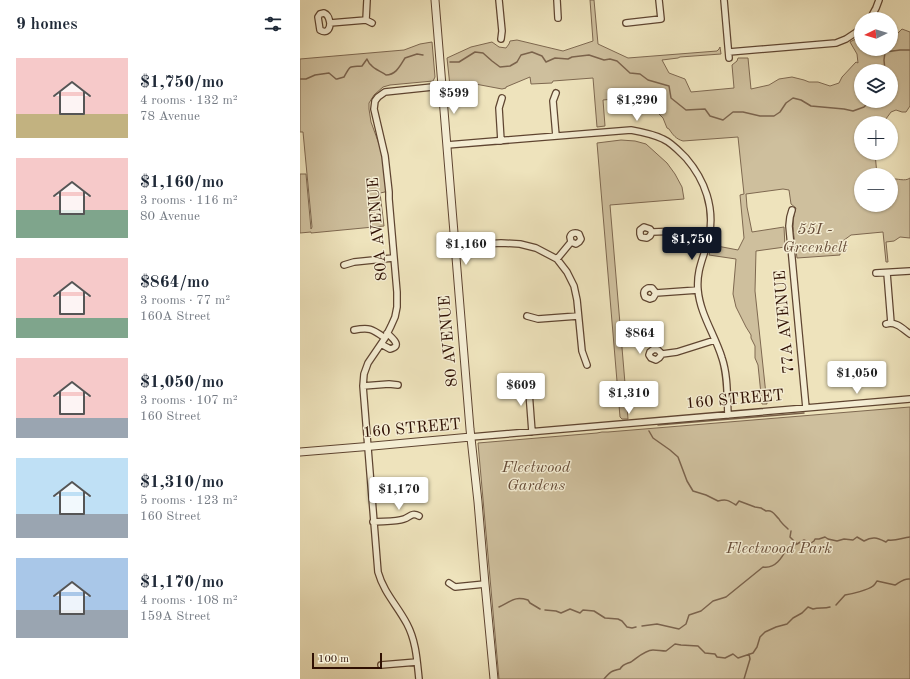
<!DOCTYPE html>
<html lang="en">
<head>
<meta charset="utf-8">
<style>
  :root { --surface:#fff; --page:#f6f6f7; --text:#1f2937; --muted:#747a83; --accent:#111827 }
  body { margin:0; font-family:"Old Standard TT",serif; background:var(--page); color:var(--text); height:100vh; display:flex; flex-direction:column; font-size:15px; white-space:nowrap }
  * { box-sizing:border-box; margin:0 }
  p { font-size:13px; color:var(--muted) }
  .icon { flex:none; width:22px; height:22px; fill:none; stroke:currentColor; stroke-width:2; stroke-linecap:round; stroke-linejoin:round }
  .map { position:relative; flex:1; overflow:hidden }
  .panel { display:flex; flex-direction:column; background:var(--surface); width:300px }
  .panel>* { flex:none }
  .needle { width:26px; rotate:265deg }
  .fabs { position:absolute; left:554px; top:12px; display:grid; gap:8px }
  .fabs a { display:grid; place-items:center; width:44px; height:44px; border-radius:50%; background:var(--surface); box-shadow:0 1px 3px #0004; font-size:20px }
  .scale { position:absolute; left:12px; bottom:10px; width:70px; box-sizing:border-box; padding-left:4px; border:2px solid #2f1003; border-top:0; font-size:11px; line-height:14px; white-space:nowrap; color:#2f1003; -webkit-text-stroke:3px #f4edd3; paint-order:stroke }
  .price { position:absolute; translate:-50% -34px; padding:0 9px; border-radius:4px; background:#fff; color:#222; font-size:13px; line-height:26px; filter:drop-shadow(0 1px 2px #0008) }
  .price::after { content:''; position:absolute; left:50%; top:24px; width:12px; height:9px; margin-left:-6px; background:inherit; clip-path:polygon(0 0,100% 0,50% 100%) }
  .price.on { background:var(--accent); color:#fff }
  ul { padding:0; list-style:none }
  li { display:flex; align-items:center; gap:12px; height:100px; padding:0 16px }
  li span { display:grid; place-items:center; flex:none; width:112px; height:80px; border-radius:0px; color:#555 }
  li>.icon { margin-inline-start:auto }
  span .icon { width:48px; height:48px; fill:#fffc; stroke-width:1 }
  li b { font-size:17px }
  h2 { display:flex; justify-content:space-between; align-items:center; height:48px; padding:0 16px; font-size:17px }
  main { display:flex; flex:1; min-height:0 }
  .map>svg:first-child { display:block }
  .green { fill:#cebf9d; stroke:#7e6850; fill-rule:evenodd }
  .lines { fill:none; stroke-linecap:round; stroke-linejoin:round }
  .stream { stroke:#7b634c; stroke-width:1.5 }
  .minor-casing { stroke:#5f4531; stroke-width:8 }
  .tertiary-casing { stroke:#5f4531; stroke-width:9 }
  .minor { stroke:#f4edd3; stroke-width:5.5 }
  .tertiary { stroke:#f4edd3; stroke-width:7 }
  .labels { text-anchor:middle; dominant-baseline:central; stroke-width:3; stroke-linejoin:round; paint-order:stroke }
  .street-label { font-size:16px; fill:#2f1003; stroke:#f4edd3 }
  .park-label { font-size:16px; font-style:italic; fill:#674d39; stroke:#f4edd3 }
</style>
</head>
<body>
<main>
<section class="panel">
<h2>9 homes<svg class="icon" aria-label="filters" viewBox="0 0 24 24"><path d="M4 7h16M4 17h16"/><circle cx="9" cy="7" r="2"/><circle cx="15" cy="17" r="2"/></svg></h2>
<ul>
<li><span style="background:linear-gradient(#f6c9c9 70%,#c2b280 0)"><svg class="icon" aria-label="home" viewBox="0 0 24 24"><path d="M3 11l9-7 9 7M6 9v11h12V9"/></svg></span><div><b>$1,750/mo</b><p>4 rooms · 132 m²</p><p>78 Avenue</p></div></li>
<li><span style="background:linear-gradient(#f6c9c9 65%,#7fa58c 0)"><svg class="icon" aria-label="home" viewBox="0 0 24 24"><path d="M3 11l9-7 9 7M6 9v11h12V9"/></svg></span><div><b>$1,160/mo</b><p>3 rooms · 116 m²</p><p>80 Avenue</p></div></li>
<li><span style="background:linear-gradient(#f6c9c9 75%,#7fa58c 0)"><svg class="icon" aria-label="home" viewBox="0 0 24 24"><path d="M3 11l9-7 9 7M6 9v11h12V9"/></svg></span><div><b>$864/mo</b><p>3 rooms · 77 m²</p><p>160A Street</p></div></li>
<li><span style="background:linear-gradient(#f6c9c9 75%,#9aa5b1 0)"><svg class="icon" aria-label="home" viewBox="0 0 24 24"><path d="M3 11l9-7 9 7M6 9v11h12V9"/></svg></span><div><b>$1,050/mo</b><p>3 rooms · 107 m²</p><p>160 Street</p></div></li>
<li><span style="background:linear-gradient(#bfe0f5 70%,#9aa5b1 0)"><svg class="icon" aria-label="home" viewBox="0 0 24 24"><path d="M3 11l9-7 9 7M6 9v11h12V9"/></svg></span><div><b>$1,310/mo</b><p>5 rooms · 123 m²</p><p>160 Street</p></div></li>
<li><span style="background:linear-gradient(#a9c7e8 65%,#9aa5b1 0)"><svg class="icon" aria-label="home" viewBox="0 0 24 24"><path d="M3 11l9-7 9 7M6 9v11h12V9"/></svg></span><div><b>$1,170/mo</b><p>4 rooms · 108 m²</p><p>159A Street</p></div></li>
</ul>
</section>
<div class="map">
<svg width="610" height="679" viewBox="0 0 610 679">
  <rect width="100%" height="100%" fill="#eee3bc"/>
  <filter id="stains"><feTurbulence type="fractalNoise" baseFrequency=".005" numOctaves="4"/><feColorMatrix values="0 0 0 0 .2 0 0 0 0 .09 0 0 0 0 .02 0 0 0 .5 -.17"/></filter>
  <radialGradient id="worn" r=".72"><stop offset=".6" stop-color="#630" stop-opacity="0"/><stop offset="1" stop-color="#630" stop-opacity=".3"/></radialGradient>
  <path class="green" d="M290,0H294L298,44L328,58L417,51L419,49L420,47L421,54L380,57L378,58L362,60L369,73L385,79L391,92L434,88L432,65L437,61L438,58H448L451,89L469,85L479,79L492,77L504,80L509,82H518L530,86L539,83L542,77L556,62L558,63L557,54L550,42L561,36V49H591V38H593L602,29L610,32V106L606,112H602L596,110L591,112L583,123H561V153H575L577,175H561V205H591V179C597,178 605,182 610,178V238L600,237L594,241L586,242L588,262H586L583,232L551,235L540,243V255L497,258C495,242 490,223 496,208L491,204L489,190L483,189L446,194L447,207L452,232L484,227L485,247L456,251L455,291L467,404H462L458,365L455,358V346L451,338V335L446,327L436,307L433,294L436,259L409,255L412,245L438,250L444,238L440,195L444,194L438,137L383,141C376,139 373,135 369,129L367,128L363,118L358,113L356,104L342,103L324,98L303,100L305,126L297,127L293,78L253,81L252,83L231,84L230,77L206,87V88L202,89L170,83L150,86L147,58L171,47L192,42L199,47L206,48L209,44L210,41L217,40L263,51L293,41ZM561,71H591V101H561Z
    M132,42L135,77L133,81L90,85L83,87L74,95L69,103V109L71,122L83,155L86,189L85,192L80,193L84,226L11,233V232L0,233V174H6L11,229L12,227L3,132H0V59L104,50L120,44Z
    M321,140L335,141L346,144L367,163L375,174L382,187L384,199L310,205L328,419H322L320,417L297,143Z
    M610,407V679H199L178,443L297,433L302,432H308Z"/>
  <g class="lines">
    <path class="stream" d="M150,62H159L175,52L183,53L192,61L200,67L210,66L217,62L221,55L232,52L242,56L246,62L255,58L268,59L272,57L289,55L304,60L310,59L317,61L330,73L340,74L348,80L369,86L371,98L386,110L405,109L410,116L423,120L433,112H443L460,116H474L480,112L486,103L493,98L501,100L511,106L544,109L553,111L564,107L570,101
      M585,71L584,60L585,52L600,50H610
      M0,79H6L15,75L29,73L36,79H37L44,77C51,65 48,67 62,66L67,59C68,61 69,64 71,65C75,70 81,71 86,75C96,75 100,66 105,58L117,54L123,55
      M358,425L504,413
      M349,431L353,438L370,450L378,457L387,481L393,491L406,495L418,501C426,499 428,500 436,505L439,501L455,507L461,508L466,511C473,510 474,514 479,519C481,523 485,526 488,529
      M491,531L490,537L497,544
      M491,546L497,544L504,540L511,543L514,541L515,539H519L525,537L528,539L537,541L544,539L553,540L557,537L564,541C573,536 577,538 586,542L588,540C596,541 602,538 610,537
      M536,605L545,595C552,594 568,590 573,586C575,585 576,582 577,581L595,585C600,582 604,578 610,579
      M199,607C212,601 214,596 228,600L230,603L240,609
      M245,610L256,611L261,613L270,609L280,613L283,610L294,611L305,618L318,619L322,621L327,627L332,628L336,627
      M342,626L357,624L379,629L386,624L389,615L401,611L413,601L426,597L463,567C475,569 482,558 487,548
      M304,679C310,672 311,671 320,669C323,664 326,664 331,662C337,658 345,650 353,650C357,650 362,651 366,651L375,644L381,645L398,646L405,653L415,654L417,657L425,658L433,654L438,658L453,653L457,647L460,637L465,632L476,627L487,624L493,618L502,613L508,607L513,609C519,607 524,609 530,607
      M444,679L450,659L449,654"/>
    <defs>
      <path id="minor" d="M199,0L202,31L201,39
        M257,0L258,18
        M424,0L429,58
        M570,19L576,8L579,0
        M66,20L67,0
        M30,23C30,29 27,34 20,30L18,17L20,14L24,13C29,15 29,19 30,23L66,20L72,23
        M326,23L361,19L359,0
        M429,52L536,43L546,39L561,29
        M256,136L253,101L256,93
        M201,141L199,108L202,98
        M147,145L331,130C342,132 353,134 363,139C372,143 379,151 386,158C405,180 415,208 409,237C405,255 396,269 398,290C400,314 415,335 422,358C428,376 427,396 428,415
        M492,210L490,217L489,226L506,408
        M344,227L350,229L352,232L350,236L347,238L341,237L340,234V230Z
        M352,232L380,231L409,236
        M155,246L201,243L220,244L236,248L257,259L267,272L274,286L277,300L282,351L287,365
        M257,259L271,242L276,244L279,242L281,239L279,234C275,232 271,233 270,237L271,242
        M44,265L54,262L93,258
        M576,273L610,271
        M587,273L591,323
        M356,293L353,298L350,299L345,297C343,293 344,290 348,288H352L356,293L398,290
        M227,316L238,319L278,316
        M586,324C596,321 603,329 610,334
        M54,330C70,327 72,329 85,338
        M81,344L90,349C103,346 92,338 87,333
        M362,354L358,350L354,349L350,352L349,355L351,358L356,360L359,358L362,354L377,352L415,340
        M231,383L229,392L232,432
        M63,386L89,384L98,385
        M171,437L610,399
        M73,522C82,521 96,522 104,519C110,517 112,512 119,516
        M149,583L155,587L185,584
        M81,665L117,662
        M119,679C117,660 116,641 107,624C97,605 84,593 78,572L63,386L64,374L68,363L85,338L91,326L95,317L97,307V292L89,199V192L85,156L74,109L75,101L78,97L85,92L142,86"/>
      <path id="tertiary" d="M135,0L170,429L178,502L185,584L194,679
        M0,452L73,446L171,437"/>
    </defs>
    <use href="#minor" class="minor-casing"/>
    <use href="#tertiary" class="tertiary-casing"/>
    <use href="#minor" class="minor"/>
    <use href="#tertiary" class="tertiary"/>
  </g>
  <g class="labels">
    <g class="street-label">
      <text transform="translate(78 229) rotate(-95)">80A AVENUE</text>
      <text transform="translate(485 322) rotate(-95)">77A AVENUE</text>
      <text transform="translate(149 341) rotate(-95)">80 AVENUE</text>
      <text transform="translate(435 400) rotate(-5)">160 STREET</text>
      <text transform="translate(112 429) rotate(-5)">160 STREET</text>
    </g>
    <g class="park-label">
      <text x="515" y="230">55I -<tspan x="515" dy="18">Greenbelt</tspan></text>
      <text x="236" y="468">Fleetwood<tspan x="236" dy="18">Gardens</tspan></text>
      <text x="479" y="549">Fleetwood Park</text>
    </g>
  </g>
  <rect width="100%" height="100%" filter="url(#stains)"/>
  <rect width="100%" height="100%" fill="url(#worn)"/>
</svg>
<div class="fabs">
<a><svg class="needle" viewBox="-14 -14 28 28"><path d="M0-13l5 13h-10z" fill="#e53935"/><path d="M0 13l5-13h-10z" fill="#747a83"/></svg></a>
<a><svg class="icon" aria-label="layers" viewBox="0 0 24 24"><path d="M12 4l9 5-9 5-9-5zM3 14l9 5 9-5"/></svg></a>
<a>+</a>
<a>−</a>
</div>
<div class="scale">100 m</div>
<b class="price" style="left:154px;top:115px">$599</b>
<b class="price" style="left:337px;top:122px">$1,290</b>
<b class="price on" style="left:392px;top:261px">$1,750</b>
<b class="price" style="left:166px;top:266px">$1,160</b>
<b class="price" style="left:340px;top:355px">$864</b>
<b class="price" style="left:557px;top:395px">$1,050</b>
<b class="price" style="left:221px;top:407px">$609</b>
<b class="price" style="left:329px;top:415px">$1,310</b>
<b class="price" style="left:99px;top:511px">$1,170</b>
</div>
</main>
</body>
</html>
